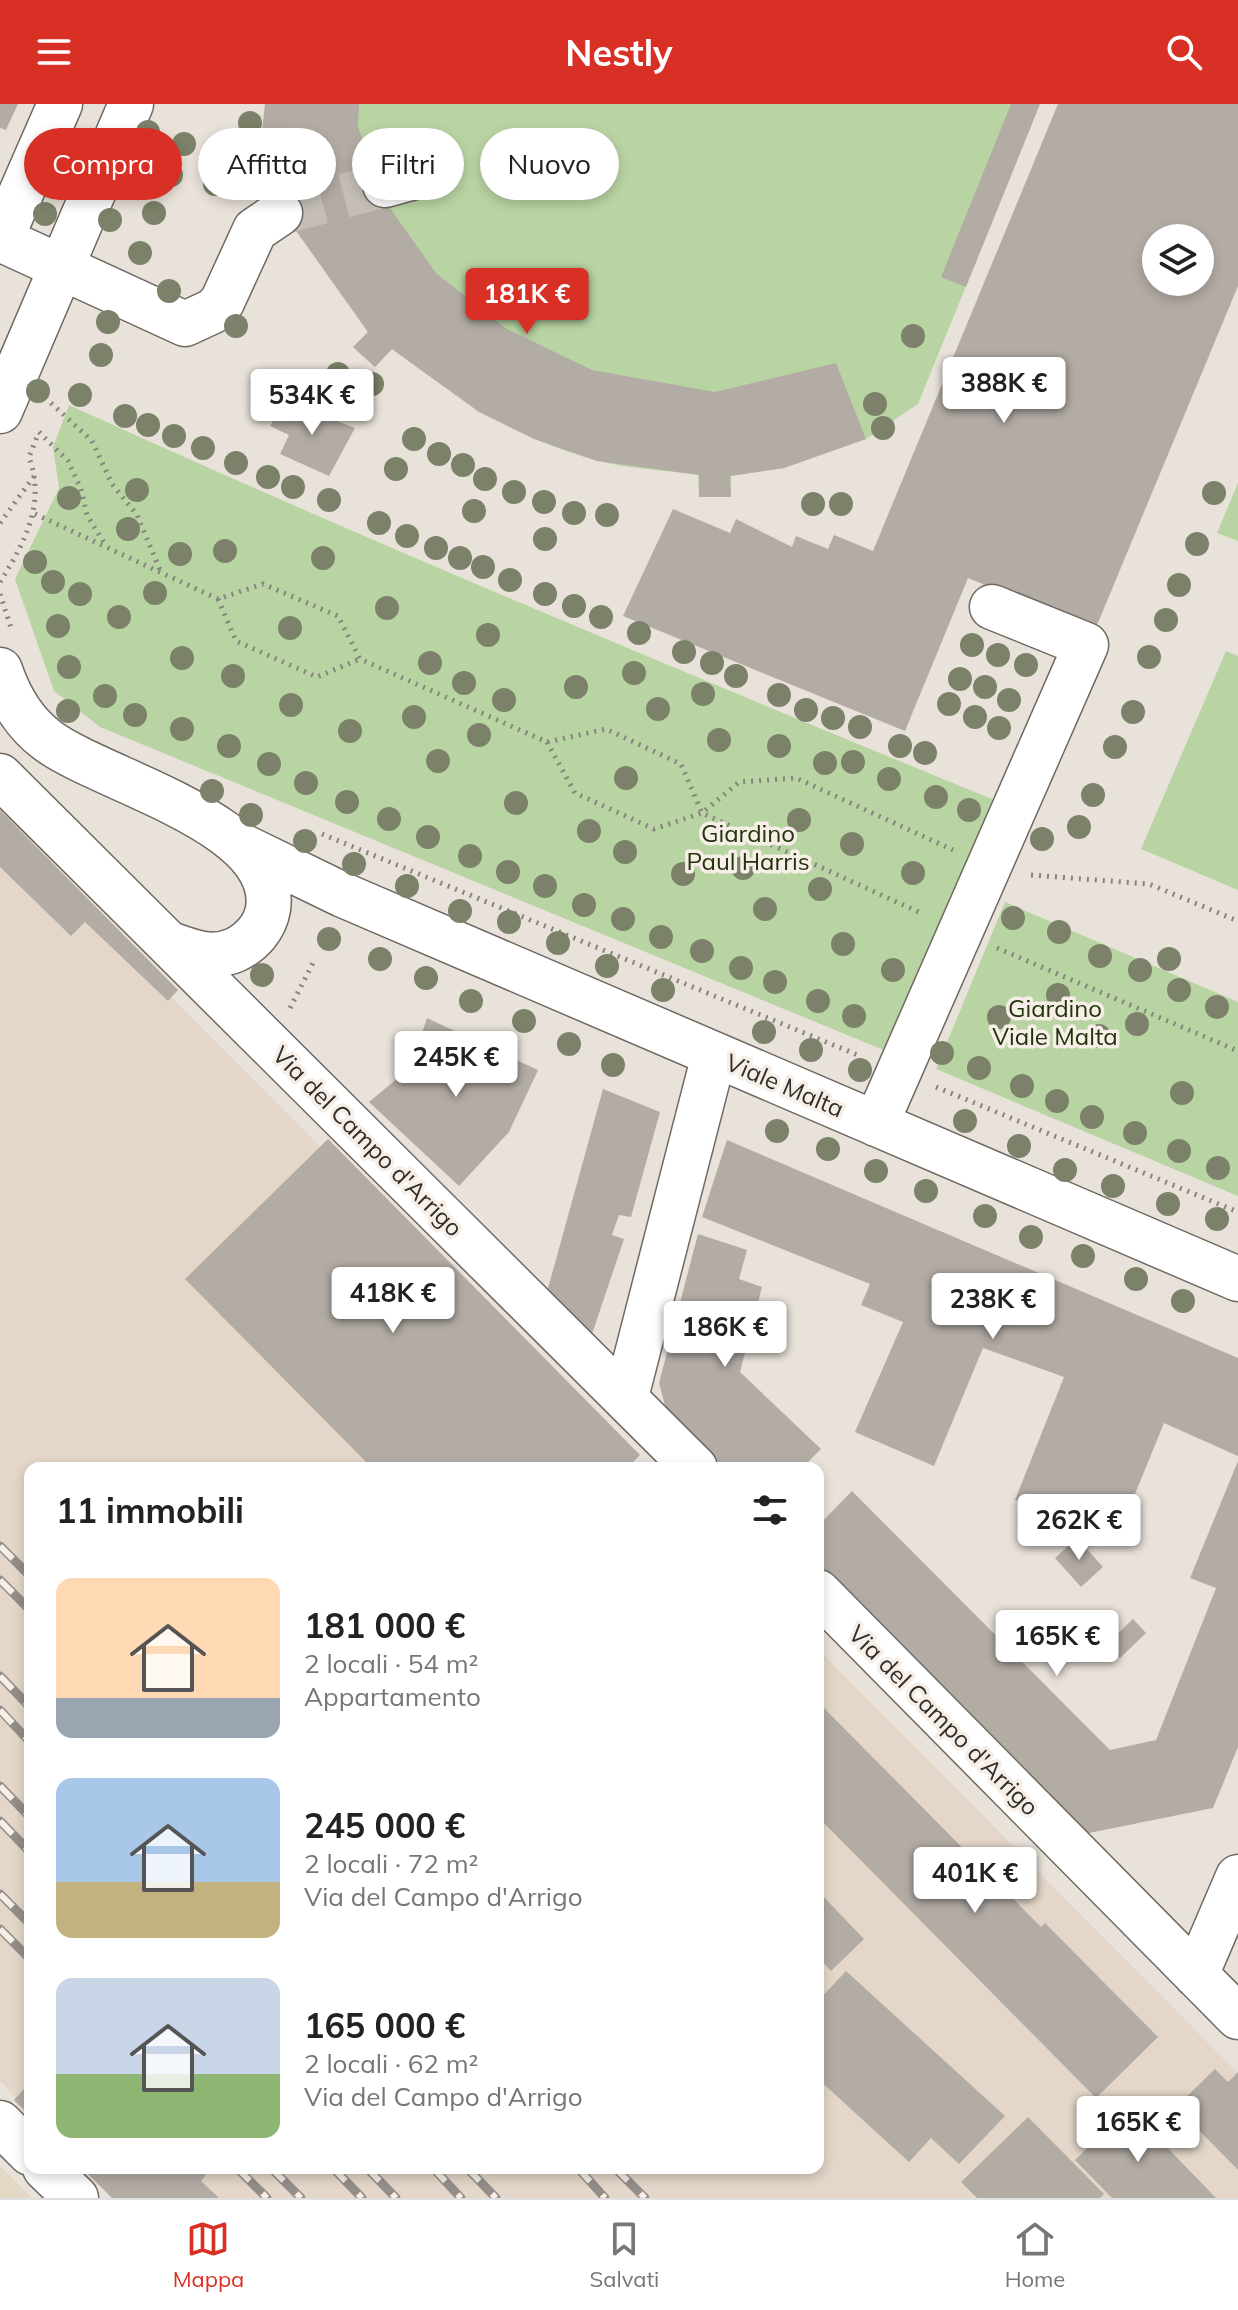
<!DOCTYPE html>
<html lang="it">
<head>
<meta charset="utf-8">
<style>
  :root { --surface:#fff; --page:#f2f2f2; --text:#222; --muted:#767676; --line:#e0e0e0; --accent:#d93025 }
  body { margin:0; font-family:Mulish,sans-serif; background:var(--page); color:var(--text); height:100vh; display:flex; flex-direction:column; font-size:30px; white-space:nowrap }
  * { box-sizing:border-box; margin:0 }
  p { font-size:26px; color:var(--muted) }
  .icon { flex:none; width:44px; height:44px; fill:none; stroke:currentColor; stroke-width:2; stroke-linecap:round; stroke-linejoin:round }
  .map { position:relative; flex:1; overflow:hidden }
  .drawer { position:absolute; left:24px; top:1358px; width:800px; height:712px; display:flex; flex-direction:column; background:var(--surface); border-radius:16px; box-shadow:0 4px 12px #0003 }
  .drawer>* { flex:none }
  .guide { position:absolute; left:24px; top:24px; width:800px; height:72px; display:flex; gap:16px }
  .fabs { position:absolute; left:1142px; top:120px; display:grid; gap:16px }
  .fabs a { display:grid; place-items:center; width:72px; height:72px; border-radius:50%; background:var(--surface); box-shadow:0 4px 12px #0003; font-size:40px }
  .price { position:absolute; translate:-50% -68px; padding:0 18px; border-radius:8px; background:#fff; color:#222; font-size:26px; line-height:52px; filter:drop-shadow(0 2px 4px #0008) }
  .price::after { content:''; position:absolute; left:50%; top:48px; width:24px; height:18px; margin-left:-12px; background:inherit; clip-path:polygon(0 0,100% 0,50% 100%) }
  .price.current { background:var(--accent); color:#fff }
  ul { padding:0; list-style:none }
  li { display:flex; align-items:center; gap:24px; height:200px; padding:0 32px }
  li span { display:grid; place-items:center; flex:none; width:224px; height:160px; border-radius:16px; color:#555 }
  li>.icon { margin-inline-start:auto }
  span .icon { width:96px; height:96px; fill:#fffc; stroke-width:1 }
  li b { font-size:34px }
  h2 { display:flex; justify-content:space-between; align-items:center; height:96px; padding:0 32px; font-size:34px }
  .chip { padding:0 28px; border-radius:36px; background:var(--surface); box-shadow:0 4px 12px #0003; font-size:28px; line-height:72px }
  .chip.current { background:var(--accent); color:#fff }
  header { display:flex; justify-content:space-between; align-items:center; height:104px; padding:0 32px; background:var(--accent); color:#fff; font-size:36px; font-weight:700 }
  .menu { display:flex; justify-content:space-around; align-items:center; height:112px; border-top:2px solid var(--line); background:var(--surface); font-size:22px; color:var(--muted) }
  .menu a { display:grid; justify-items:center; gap:4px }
  .menu .current { color:var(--accent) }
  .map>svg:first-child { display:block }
  .built { fill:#e4d7c9 }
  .education { fill:#e3d8c4 }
  .green { fill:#b9d4a3 }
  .building { fill:#b3aca5; fill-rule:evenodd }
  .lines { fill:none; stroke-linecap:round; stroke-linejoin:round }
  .minor-tunnel { stroke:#c4beb7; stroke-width:44; stroke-dasharray:44 22; stroke-linecap:butt }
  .minor-casing { stroke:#6f6962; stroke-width:47 }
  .path { stroke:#87837d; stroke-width:5; stroke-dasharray:2 6; stroke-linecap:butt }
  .minor { stroke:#fff; stroke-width:44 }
  .rail-casing { stroke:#938e89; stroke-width:9 }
  .rail { stroke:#f7efe7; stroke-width:6; stroke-dasharray:18; stroke-linecap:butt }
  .tree { fill:#7b8269 }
  .labels { text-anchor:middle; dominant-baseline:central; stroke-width:7; stroke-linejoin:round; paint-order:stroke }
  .park-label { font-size:24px; fill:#21340c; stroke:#f7efe7 }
  .street-label { font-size:24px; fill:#302e2b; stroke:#f7efe7 }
</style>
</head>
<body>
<header><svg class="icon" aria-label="menu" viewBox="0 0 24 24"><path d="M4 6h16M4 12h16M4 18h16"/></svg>Nestly<svg class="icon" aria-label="search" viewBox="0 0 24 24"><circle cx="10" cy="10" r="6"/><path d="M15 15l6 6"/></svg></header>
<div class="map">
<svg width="1238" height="2094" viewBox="0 0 1238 2094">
  <rect width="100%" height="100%" fill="#e9e2da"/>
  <path class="built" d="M0,720L639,1364H30V2008L0,1977Z
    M818,1545L1238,1969V2094H114L85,2064H818Z"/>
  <path class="education" d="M0,2062L32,2094H0Z"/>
  <path class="green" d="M265,0H1040L918,300L866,335L784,364L731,372V393H699L698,371C665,366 627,365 595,356C512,333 460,295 392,245L375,263L353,243L368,228L287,114Z
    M69,301C376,441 688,570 999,698L886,947L100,623L54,587L15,475L59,384L53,343Z
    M1238,379V437L1217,429Z
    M1226,547L1238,552V786L1141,745Z
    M1005,798L1238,898V1092L936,965Z"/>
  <path class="building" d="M0,0H18L6,26L0,24Z
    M265,0H359L358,23L390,104L436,169L505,224L592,266L715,288L836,259L866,335L784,364L730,372L731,393H699V371L597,357L534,335L479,308L392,245L375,263L353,243L368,228L287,114L262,26Z
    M1011,0H1040L966,183L941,173Z
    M1058,0H1238V182L1095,526L968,474L905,627L623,512L673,405L730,429L736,415L792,443L796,432L828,445L834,431L873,447ZM1156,134H1200V178H1156Z
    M285,297L355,324L329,372L280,350L289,331L270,322Z
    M0,706L178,886L168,897L85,818L71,832L0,763Z
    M427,914L538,966L509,1028L459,1082L369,998L411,963Z
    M603,985L660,1008L631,1113L619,1111L612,1131L624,1135L592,1230L547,1188Z
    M328,1035L640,1351L627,1364H372L185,1175Z
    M727,1036L1238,1254V1352L1164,1319L1115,1439L1073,1420L1079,1406L1061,1398L1055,1413L1015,1396L1064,1273L983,1244L934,1362L855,1328L903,1218L861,1201L870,1180L702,1113Z
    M698,1130L747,1146L739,1175L762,1183L740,1268L821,1345L802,1364H725L667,1309L659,1279Z
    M1238,1357V1643L1213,1704L1084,1730L818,1461V1422L852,1387L1110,1646L1156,1636L1216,1484L1190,1474Z
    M1077,1434L1103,1463L1081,1483L1055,1454Z
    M1133,1515L1146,1529L1120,1554L1107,1540Z
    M818,1598L1041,1823L1045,1819L1158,1933L1096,1994L818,1713Z
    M818,1787L864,1835L831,1867L818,1853Z
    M846,1867L1005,2012L959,2060L931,2034L909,2058L818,1975V1897Z
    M1215,1965L1228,1978L1238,1968V2066L1176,2003Z
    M30,1978V2012L14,1996Z
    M1129,2004L1216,2094H1112L1075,2056Z
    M1028,2013L1104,2090L1100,2094H977L961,2078Z
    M82,2064H199L206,2071L201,2077L219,2094H112Z"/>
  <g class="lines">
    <path class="minor-tunnel" d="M280,109L385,81"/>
    <defs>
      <path id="minor" d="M385,81L414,73
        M0,135L185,220L213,207L222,198L255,126L280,109
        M0,137L60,0
        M0,307L131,0
        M0,566C9,593 23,618 47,636C101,677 281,719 268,805C265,823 252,838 235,846C212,856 192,848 170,840
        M0,672L695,1364
        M238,740L343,791L1238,1175
        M876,1020L1086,541L992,503
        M626,1293L714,951
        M818,1488L1238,1913
        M1196,1871L1238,1773
        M0,2019L30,2049
        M45,2064L76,2094"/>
    </defs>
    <use href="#minor" class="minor-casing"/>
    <path class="path" d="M51,299L92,337L112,380L137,411L160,466
      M39,328L68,357L81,385L87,411L106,442
      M35,410L218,495L263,480L338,512L360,555L547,638L606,625L681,660L702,709L923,810
      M0,419L35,371
      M0,478C25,438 46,400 29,353L38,330
      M0,490L12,527
      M218,495L236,537L317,573L360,555
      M547,638L575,689L654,725L702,709L739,678L796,674L953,746
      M322,730L860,952
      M1031,771L1149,780L1238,817
      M997,844L1238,947
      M290,904L313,859
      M936,983L1238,1108"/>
    <use href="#minor" class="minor"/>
    <defs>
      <path id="rail" d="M0,1442L30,1472
        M0,1476L30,1506
        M0,1572L30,1603
        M0,1606L30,1638
        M0,1682L30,1713
        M0,1717L30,1748
        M0,1790L30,1820
        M0,1825L30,1855
        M237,2064L267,2094
        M271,2064L301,2094
        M333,2064L362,2094
        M367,2064L396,2094
        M433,2064L461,2094
        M467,2064L496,2094
        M578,2064L605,2094
        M615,2064L645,2094"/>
    </defs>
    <use href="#rail" class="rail-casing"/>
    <use href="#rail" class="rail"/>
  </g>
  <g class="tree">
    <circle cx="250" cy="19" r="12"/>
    <circle cx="148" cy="28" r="12"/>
    <circle cx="224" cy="39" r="12"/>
    <circle cx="75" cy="40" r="12"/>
    <circle cx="184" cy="40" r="12"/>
    <circle cx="250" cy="63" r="12"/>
    <circle cx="62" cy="67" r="12"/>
    <circle cx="171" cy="71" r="12"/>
    <circle cx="215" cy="80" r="12"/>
    <circle cx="124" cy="82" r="12"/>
    <circle cx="154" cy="109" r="12"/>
    <circle cx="45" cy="110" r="12"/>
    <circle cx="110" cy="116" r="12"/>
    <circle cx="140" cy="149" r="12"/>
    <circle cx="169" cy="187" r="12"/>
    <circle cx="108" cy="218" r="12"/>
    <circle cx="236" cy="222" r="12"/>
    <circle cx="913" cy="232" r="12"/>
    <circle cx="101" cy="251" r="12"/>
    <circle cx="338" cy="270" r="12"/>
    <circle cx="372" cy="280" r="12"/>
    <circle cx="38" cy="287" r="12"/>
    <circle cx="80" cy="291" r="12"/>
    <circle cx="875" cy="300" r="12"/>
    <circle cx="125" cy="312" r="12"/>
    <circle cx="148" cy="321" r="12"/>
    <circle cx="883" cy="324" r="12"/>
    <circle cx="174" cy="332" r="12"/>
    <circle cx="414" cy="335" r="12"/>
    <circle cx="203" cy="344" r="12"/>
    <circle cx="439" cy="350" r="12"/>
    <circle cx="236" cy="359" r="12"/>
    <circle cx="463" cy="361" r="12"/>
    <circle cx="396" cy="365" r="12"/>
    <circle cx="268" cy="373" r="12"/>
    <circle cx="485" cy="375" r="12"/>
    <circle cx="293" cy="383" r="12"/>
    <circle cx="137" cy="386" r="12"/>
    <circle cx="514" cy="388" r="12"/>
    <circle cx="1214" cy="389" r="12"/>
    <circle cx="69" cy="394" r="12"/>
    <circle cx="329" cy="396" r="12"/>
    <circle cx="544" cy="398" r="12"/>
    <circle cx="813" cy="400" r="12"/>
    <circle cx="841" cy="400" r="12"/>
    <circle cx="474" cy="407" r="12"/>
    <circle cx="574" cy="409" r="12"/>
    <circle cx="607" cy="411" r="12"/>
    <circle cx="379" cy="419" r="12"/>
    <circle cx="128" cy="425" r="12"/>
    <circle cx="407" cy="432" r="12"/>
    <circle cx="545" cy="435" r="12"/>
    <circle cx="1197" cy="440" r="12"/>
    <circle cx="436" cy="444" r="12"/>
    <circle cx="225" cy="447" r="12"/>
    <circle cx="180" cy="450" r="12"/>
    <circle cx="323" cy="454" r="12"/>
    <circle cx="460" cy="454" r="12"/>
    <circle cx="35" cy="458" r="12"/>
    <circle cx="483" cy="463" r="12"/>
    <circle cx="510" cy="476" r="12"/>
    <circle cx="53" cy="478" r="12"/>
    <circle cx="1179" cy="481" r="12"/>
    <circle cx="155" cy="489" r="12"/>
    <circle cx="80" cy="490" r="12"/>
    <circle cx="545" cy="490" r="12"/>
    <circle cx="574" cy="502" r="12"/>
    <circle cx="387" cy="504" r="12"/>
    <circle cx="119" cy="513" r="12"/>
    <circle cx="601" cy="513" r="12"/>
    <circle cx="1166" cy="516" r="12"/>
    <circle cx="58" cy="522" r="12"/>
    <circle cx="290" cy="524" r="12"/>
    <circle cx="639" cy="529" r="12"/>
    <circle cx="488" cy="531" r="12"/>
    <circle cx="972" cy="541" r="12"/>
    <circle cx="684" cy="548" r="12"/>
    <circle cx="998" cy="551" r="12"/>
    <circle cx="1149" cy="553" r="12"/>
    <circle cx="182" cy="554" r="12"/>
    <circle cx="430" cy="559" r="12"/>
    <circle cx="712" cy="559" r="12"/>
    <circle cx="1026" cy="561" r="12"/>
    <circle cx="69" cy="563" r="12"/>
    <circle cx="634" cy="569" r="12"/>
    <circle cx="233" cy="572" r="12"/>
    <circle cx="736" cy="572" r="12"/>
    <circle cx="960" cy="575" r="12"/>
    <circle cx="464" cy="579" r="12"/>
    <circle cx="576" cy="583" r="12"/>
    <circle cx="985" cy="583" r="12"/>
    <circle cx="703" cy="590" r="12"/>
    <circle cx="779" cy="591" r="12"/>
    <circle cx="105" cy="592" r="12"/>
    <circle cx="504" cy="596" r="12"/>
    <circle cx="1009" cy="596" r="12"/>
    <circle cx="949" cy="600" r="12"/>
    <circle cx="291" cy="601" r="12"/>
    <circle cx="658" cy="605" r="12"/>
    <circle cx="806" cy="606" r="12"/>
    <circle cx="68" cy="607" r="12"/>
    <circle cx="1133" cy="608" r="12"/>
    <circle cx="135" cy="611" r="12"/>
    <circle cx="414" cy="613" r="12"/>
    <circle cx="975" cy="613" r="12"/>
    <circle cx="833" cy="614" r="12"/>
    <circle cx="860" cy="623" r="12"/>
    <circle cx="999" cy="624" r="12"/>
    <circle cx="182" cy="625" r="12"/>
    <circle cx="350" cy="627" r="12"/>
    <circle cx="479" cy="631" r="12"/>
    <circle cx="719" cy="636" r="12"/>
    <circle cx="229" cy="642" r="12"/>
    <circle cx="779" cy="642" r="12"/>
    <circle cx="900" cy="642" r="12"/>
    <circle cx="1115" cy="643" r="12"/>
    <circle cx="925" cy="649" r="12"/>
    <circle cx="438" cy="657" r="12"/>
    <circle cx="853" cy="658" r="12"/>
    <circle cx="825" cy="659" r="12"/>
    <circle cx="269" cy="660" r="12"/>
    <circle cx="626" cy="674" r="12"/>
    <circle cx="889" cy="675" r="12"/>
    <circle cx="306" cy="679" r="12"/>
    <circle cx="212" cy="687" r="12"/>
    <circle cx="1093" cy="691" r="12"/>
    <circle cx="936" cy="693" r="12"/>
    <circle cx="347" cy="698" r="12"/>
    <circle cx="516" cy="699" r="12"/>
    <circle cx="969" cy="706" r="12"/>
    <circle cx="251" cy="711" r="12"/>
    <circle cx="389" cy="715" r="12"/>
    <circle cx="799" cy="716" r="12"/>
    <circle cx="1079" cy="723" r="12"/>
    <circle cx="589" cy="727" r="12"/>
    <circle cx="428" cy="733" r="12"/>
    <circle cx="1042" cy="735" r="12"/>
    <circle cx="305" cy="737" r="12"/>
    <circle cx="852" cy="740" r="12"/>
    <circle cx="625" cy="748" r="12"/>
    <circle cx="470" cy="752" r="12"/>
    <circle cx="354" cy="760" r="12"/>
    <circle cx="743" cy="764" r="12"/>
    <circle cx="508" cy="768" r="12"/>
    <circle cx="913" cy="769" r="12"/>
    <circle cx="683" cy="770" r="12"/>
    <circle cx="407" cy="782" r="12"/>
    <circle cx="545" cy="782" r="12"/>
    <circle cx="820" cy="785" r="12"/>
    <circle cx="584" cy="801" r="12"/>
    <circle cx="765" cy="805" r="12"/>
    <circle cx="460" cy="807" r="12"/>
    <circle cx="1013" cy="814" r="12"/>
    <circle cx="623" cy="815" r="12"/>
    <circle cx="509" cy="818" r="12"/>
    <circle cx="1059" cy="828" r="12"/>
    <circle cx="661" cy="833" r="12"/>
    <circle cx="329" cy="835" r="12"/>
    <circle cx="558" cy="839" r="12"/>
    <circle cx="843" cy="840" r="12"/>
    <circle cx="702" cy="847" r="12"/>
    <circle cx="1100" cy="852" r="12"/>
    <circle cx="380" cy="855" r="12"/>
    <circle cx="1169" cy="855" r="12"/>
    <circle cx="607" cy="862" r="12"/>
    <circle cx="741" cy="864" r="12"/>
    <circle cx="893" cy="866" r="12"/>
    <circle cx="1140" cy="866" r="12"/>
    <circle cx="262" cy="871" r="12"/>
    <circle cx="426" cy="874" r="12"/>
    <circle cx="775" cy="878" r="12"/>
    <circle cx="663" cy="886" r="12"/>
    <circle cx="1179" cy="886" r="12"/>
    <circle cx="1058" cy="891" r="12"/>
    <circle cx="471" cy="897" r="12"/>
    <circle cx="818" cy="897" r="12"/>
    <circle cx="1217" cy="903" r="12"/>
    <circle cx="854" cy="912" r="12"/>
    <circle cx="999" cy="913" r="12"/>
    <circle cx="524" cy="917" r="12"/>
    <circle cx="1137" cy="920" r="12"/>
    <circle cx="764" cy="928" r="12"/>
    <circle cx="1099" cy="932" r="12"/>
    <circle cx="569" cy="940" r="12"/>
    <circle cx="811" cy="946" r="12"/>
    <circle cx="942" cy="949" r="12"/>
    <circle cx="613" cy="961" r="12"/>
    <circle cx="979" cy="964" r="12"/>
    <circle cx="860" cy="966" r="12"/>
    <circle cx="1022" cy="982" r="12"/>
    <circle cx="1182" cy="989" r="12"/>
    <circle cx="1057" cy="997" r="12"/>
    <circle cx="1092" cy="1013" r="12"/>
    <circle cx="965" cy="1017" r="12"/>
    <circle cx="777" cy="1027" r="12"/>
    <circle cx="1135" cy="1029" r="12"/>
    <circle cx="1019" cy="1042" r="12"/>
    <circle cx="828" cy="1045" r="12"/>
    <circle cx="1179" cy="1047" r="12"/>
    <circle cx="1218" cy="1064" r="12"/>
    <circle cx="1065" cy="1066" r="12"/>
    <circle cx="876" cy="1067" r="12"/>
    <circle cx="1113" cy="1082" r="12"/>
    <circle cx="926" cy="1087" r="12"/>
    <circle cx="1168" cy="1100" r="12"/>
    <circle cx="985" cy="1112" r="12"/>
    <circle cx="1217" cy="1115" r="12"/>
    <circle cx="1031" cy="1133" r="12"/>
    <circle cx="1083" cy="1152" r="12"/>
    <circle cx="1136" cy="1175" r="12"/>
    <circle cx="1183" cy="1197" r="12"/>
  </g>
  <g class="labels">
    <g class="park-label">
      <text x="748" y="729">Giardino<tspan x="748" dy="28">Paul Harris</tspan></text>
      <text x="1055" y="904">Giardino<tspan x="1055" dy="28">Viale Malta</tspan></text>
    </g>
    <g class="street-label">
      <text transform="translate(785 981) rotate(23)">Viale Malta</text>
      <text transform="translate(368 1037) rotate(45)">Via del Campo d'Arrigo</text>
      <text transform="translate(944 1616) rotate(45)">Via del Campo d'Arrigo</text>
    </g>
  </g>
</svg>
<div class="fabs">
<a><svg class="icon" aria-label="layers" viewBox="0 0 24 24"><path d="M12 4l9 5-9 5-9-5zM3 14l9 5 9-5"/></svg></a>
</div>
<b class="price current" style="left:527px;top:232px">181K €</b>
<b class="price" style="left:1004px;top:321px">388K €</b>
<b class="price" style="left:312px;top:333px">534K €</b>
<b class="price" style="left:456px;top:995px">245K €</b>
<b class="price" style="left:393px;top:1231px">418K €</b>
<b class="price" style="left:993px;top:1237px">238K €</b>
<b class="price" style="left:725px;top:1265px">186K €</b>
<b class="price" style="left:1079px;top:1458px">262K €</b>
<b class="price" style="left:1057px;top:1574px">165K €</b>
<b class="price" style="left:975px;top:1811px">401K €</b>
<b class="price" style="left:1138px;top:2060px">165K €</b>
<div class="guide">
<a class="chip current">Compra</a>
<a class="chip">Affitta</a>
<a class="chip">Filtri</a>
<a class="chip">Nuovo</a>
</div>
<section class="drawer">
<h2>11 immobili<svg class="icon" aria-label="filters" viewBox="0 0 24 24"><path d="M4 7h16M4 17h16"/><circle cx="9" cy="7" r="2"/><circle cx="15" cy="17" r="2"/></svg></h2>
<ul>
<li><span style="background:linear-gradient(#ffd9b3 75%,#9aa5b1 0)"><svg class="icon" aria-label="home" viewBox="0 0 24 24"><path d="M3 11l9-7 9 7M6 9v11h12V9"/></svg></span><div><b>181 000 €</b><p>2 locali · 54 m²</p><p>Appartamento</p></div></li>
<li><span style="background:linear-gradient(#a9c7e8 65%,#c2b280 0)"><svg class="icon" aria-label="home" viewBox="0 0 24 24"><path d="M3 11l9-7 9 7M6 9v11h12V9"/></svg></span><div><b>245 000 €</b><p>2 locali · 72 m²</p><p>Via del Campo d'Arrigo</p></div></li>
<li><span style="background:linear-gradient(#c9d6e8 60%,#8fb573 0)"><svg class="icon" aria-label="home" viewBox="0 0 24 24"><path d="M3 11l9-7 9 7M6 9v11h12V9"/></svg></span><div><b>165 000 €</b><p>2 locali · 62 m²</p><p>Via del Campo d'Arrigo</p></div></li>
</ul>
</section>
</div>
<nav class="menu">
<a class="current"><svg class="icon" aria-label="map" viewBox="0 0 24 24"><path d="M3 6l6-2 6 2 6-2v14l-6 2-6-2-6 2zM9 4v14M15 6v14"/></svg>Mappa</a>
<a><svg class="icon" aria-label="saved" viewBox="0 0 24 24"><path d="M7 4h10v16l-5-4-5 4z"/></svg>Salvati</a>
<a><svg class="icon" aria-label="home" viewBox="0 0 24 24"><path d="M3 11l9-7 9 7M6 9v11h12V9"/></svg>Home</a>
</nav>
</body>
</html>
